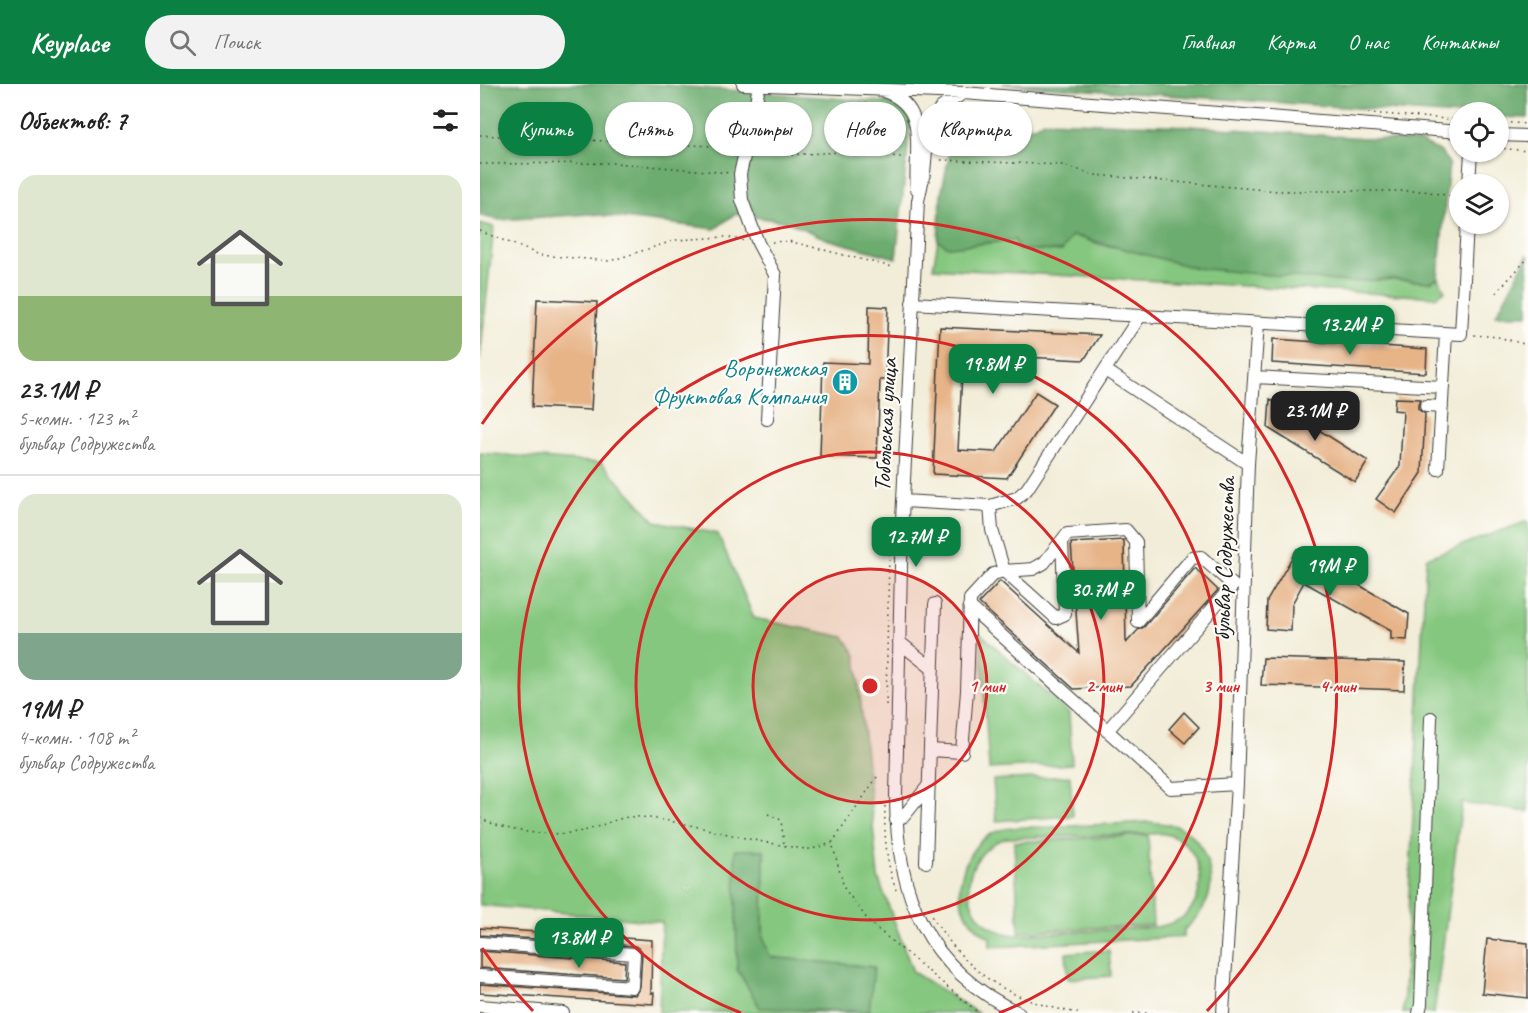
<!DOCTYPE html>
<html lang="ru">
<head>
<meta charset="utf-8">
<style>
  :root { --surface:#fff; --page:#f2f2f2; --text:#222; --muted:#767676; --line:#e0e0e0; --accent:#0b8043 }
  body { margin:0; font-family:Caveat,sans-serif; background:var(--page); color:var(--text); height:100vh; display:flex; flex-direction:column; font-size:22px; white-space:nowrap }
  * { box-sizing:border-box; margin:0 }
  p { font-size:20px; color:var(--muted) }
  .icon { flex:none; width:33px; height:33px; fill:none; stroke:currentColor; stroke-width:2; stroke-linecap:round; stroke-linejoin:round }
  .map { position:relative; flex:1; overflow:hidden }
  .side { display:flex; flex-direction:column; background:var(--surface); width:480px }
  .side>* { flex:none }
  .guide { position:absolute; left:18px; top:18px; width:570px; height:54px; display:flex; gap:12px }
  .tools { position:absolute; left:969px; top:18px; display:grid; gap:12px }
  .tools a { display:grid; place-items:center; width:60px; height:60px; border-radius:50%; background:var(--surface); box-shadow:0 2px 4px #0004; font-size:30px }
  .price { position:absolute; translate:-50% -51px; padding:0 14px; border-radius:12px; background:var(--accent); color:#fff; font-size:20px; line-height:39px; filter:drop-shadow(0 2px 3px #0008) }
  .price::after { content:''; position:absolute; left:50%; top:36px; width:18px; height:14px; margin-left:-9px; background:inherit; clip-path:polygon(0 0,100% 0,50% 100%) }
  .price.selected { background:#222; color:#fff }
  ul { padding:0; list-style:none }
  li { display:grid; align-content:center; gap:12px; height:318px; padding:0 18px }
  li+li { border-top:2px solid var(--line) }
  li span { display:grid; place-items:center; height:186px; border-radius:18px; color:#555 }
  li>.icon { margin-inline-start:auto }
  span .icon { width:108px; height:108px; fill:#fffc; stroke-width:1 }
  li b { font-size:26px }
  h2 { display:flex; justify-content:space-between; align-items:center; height:72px; padding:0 18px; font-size:26px }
  .chip { padding:0 21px; border-radius:27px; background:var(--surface); box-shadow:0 2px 4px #0004; font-size:21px; line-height:54px }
  .chip.selected { background:var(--accent); color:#fff }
  header { display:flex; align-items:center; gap:36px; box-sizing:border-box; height:84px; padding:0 30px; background:var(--accent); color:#fff }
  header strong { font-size:28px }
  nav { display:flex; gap:33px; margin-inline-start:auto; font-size:21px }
  .search { width:420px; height:54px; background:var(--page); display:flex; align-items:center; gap:15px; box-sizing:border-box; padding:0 21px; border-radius:33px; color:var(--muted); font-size:22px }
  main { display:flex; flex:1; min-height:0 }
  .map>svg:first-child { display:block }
  .green { fill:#85c77f; stroke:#50724e; stroke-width:1.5; fill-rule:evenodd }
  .forest { fill:#6cac6e; stroke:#446445; stroke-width:1.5 }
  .building { fill:#e7b488 }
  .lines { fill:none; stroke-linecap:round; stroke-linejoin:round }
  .minor-casing { stroke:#3c3b38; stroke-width:14 }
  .path { stroke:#3c3b38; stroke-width:1.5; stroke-dasharray:1.5 4.5; stroke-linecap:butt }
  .minor { stroke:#fff; stroke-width:12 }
  .ring { fill:none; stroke:#d62828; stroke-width:3 }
  .labels { text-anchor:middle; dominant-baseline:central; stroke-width:4.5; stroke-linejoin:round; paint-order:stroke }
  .culture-label { font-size:24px; fill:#0d838f; stroke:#fdfcf7; text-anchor:end }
  .street-label { font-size:24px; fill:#1c1c1c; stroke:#fdfcf7 }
  .centre { fill:#d62828; stroke:#fdfcf7; stroke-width:3 }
  .ring-label { font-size:18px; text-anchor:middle; font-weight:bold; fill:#d62828; stroke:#fdfcf7; stroke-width:4.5; stroke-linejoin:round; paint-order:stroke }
</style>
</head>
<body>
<header>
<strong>Keyplace</strong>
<div class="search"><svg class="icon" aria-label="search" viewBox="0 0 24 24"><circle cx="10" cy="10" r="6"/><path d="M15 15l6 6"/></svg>Поиск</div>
<nav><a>Главная</a><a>Карта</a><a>О нас</a><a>Контакты</a></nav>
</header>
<main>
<section class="side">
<h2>Объектов: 7<svg class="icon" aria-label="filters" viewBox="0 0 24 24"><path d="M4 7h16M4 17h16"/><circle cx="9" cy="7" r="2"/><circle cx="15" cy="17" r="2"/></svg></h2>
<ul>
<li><span style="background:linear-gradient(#dfe7d0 65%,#8fb573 0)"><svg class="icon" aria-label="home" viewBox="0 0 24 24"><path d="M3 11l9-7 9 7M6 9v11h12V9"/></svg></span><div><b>23.1M ₽</b><p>5-комн. · 123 m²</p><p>бульвар Содружества</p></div></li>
<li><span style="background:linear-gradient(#dfe7d0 75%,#7fa58c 0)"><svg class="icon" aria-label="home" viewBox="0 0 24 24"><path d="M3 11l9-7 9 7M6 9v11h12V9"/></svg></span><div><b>19M ₽</b><p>4-комн. · 108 m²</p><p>бульвар Содружества</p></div></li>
</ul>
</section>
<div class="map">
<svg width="1048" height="929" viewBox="0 0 1048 929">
  <rect width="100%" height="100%" fill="#fdfcf7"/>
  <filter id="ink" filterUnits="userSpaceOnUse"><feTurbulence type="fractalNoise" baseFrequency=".0167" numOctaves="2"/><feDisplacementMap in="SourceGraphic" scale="12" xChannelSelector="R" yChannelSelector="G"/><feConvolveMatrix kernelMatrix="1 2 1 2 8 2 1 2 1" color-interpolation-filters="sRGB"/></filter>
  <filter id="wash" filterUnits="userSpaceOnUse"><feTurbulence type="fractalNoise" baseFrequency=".008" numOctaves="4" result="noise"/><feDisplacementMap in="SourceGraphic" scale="24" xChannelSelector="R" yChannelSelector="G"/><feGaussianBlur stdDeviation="1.35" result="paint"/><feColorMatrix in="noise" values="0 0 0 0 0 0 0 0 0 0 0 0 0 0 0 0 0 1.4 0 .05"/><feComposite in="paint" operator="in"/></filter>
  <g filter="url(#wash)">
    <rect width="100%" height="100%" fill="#f2edd8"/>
    <path class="green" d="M0,139L14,143L0,276Z
      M592,151L622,161L867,198L912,195L950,198L958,194L965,207L956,213L453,184L458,156L468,163Z
      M0,369L122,379L175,437L238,450L274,534L364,553L376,571L398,793L433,888L498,929L179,928L182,838L0,821ZM284,766L283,853L290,874L394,883L257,885Z
      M1048,437V728L982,719L954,929H923L946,474Z
      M500,549L589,629L592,680L509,685Z
      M590,692L593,732L516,737L513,696Z
      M669,738C678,739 687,739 696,742C724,752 737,791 727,817C722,829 713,838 704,846V853L510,863V854C492,843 477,824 480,801C483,782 491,762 509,751C526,740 552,744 572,743C604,741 636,740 669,738ZM670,750C675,750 680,749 685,750C722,757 732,811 703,833C695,839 686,841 676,843L537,851C477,846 473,772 526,754Z
      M668,751L673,841L539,848L534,758Z
      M629,866L631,892L588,895L586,869Z"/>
    <path class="forest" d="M0,0H171L416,19L431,35L416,174L346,155L308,138L255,130L235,145L110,130L19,136L0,132Z
      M522,0H1048V34L1019,33L1018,28H980L979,31Z
      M503,27L534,35L553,43L564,37L710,42L941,58L961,68L969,79L958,194L950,198L912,195L867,198L715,184L592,151L582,167L539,166L535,156L468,163L458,156L461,111L478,28Z
      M1048,170V231H1016Z
      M255,766H284L283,853L290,873L394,883L389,928L280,924L257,885Z"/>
    <g id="blocks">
      <path class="building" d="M57,215L117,218L111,326L52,323Z
        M389,222L408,223L405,296H400L397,374L340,372L343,278L388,280Z
        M460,243L620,251L604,276L483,270L478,366L516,368L556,308L575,320L527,394L453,390Z
        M793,255L947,265L946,289L792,279Z
        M915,314L941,315L938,321V325L945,330L942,389L916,429L896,415L920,382L923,327L914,326Z
        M790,315L888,377L875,398L788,344Z
        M644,456L646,559L658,546L664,543L715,484L738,506L651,602L594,605L499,519L520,497L599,569L591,459Z
        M817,465L929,530L927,556L911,555V547L824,498L812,520L811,547L786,545L787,517Z
        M783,574L925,578L924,606L781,601Z
        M704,628L719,643L705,659L689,645Z
        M0,844L172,856L171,909H174L173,920L0,909V900L155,911L160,903L162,870L161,866L155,862L0,851Z
        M1007,855L1048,859V914L1002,909Z
        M0,867L145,878L144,894L0,884Z"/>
    </g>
  </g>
  <g filter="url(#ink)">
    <use href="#blocks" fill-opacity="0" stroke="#3c3b38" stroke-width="1.5"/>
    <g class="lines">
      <defs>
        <path id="minor" d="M263,0L483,9L980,48
          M279,1L274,29L260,90L262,116L278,159L295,191L287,335
          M406,8C451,25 433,69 437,105
          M483,9L461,24L451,39L447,56L444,89L438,117L422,436L416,712C416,810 446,885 539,929
          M1018,51L1048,52
          M989,100L991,68
          M432,219L981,250L987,140
          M625,286L768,380
          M775,293L963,303
          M946,322L962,323
          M958,385L966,250
          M423,417L510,422L537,414L547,405L660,232
          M510,422L512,446L524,487L576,534L585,530L582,457
          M489,522L691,704L757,700
          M419,558L453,585
          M450,666L482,668L487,607L490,515L513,490L524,487L553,485L564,479L587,450L646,446L656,458L658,538L712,474L721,473L753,501L627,647
          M416,736L424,732L448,702
          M446,778L455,520
          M0,859L154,870L152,903L0,892
          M0,922L83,929
          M743,929L757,700L768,380L778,239
          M939,929L941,920L951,634"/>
      </defs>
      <use href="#minor" class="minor-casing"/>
      <path class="path" d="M379,19L407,21
        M888,29L980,36
        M1018,38L1048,40
        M0,51L254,63
        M1018,64L1048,67
        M276,65L308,71L360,68L421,73
        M1002,73L1006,68
        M461,76L582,81L615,91L798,107H944L980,114
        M0,80L135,79L250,89
        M0,147L60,171L130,177L196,156L245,153L266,157
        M292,158L308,157L412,183
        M1016,209L1048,174
        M994,251L1018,253L1048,261
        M406,621L409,470
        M397,693L352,759L364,804L390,839L499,929
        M405,722C404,750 406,779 416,806
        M288,730L301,736L304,761
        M0,734C27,749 77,754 107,746C126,741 140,731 160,733C204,737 246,751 289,759C303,761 317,765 330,765C337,764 345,761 352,759
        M452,832C488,891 530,917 598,929
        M653,929H672"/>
      <use href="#minor" class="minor"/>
    </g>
  </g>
  <circle cx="390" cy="602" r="117" fill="#d62828" fill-opacity=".12"/>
  <g class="ring">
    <circle cx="390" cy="602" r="117"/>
    <circle cx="390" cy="602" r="234"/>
    <path d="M261 929A351 351 0 1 1 519 929"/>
    <path d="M53 927A468 468 0 0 1 2 864M2 340A468 468 0 1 1 727 927"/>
  </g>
  <defs>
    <symbol id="building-disc" viewBox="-11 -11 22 22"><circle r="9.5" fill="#0f9aa8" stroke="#fdfcf7"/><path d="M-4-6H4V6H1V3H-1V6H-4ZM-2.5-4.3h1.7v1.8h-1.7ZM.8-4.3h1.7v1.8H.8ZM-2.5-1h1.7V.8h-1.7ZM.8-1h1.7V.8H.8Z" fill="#fff"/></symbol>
  </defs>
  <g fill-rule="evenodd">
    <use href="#building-disc" x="350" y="283" width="30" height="30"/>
  </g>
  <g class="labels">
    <g class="culture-label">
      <text x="346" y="284">Воронежская<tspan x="346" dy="28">Фруктовая Компания</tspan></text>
    </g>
    <g class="street-label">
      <text transform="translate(405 341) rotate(-87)">Тобольская улица</text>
      <text transform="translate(744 475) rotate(-88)">бульвар Содружества</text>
    </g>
  </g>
  <circle cx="390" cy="602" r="9" class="centre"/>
  <g class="ring-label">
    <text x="507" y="608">1 мин</text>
    <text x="624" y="608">2 мин</text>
    <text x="741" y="608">3 мин</text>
    <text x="858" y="608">4 мин</text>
  </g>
</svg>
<div class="tools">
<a><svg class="icon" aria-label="locate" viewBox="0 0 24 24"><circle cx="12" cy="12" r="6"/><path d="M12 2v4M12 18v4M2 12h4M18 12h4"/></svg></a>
<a><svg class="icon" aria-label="layers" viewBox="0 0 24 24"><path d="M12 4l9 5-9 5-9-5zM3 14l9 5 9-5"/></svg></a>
</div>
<b class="price" style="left:870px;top:272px">13.2M ₽</b>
<b class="price" style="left:513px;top:311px">19.8M ₽</b>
<b class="price selected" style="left:835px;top:358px">23.1M ₽</b>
<b class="price" style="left:436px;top:484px">12.7M ₽</b>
<b class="price" style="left:850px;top:513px">19M ₽</b>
<b class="price" style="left:621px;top:537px">30.7M ₽</b>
<b class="price" style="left:99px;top:885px">13.8M ₽</b>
<div class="guide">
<a class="chip selected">Купить</a>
<a class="chip">Снять</a>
<a class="chip">Фильтры</a>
<a class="chip">Новое</a>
<a class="chip">Квартира</a>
</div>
</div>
</main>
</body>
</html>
